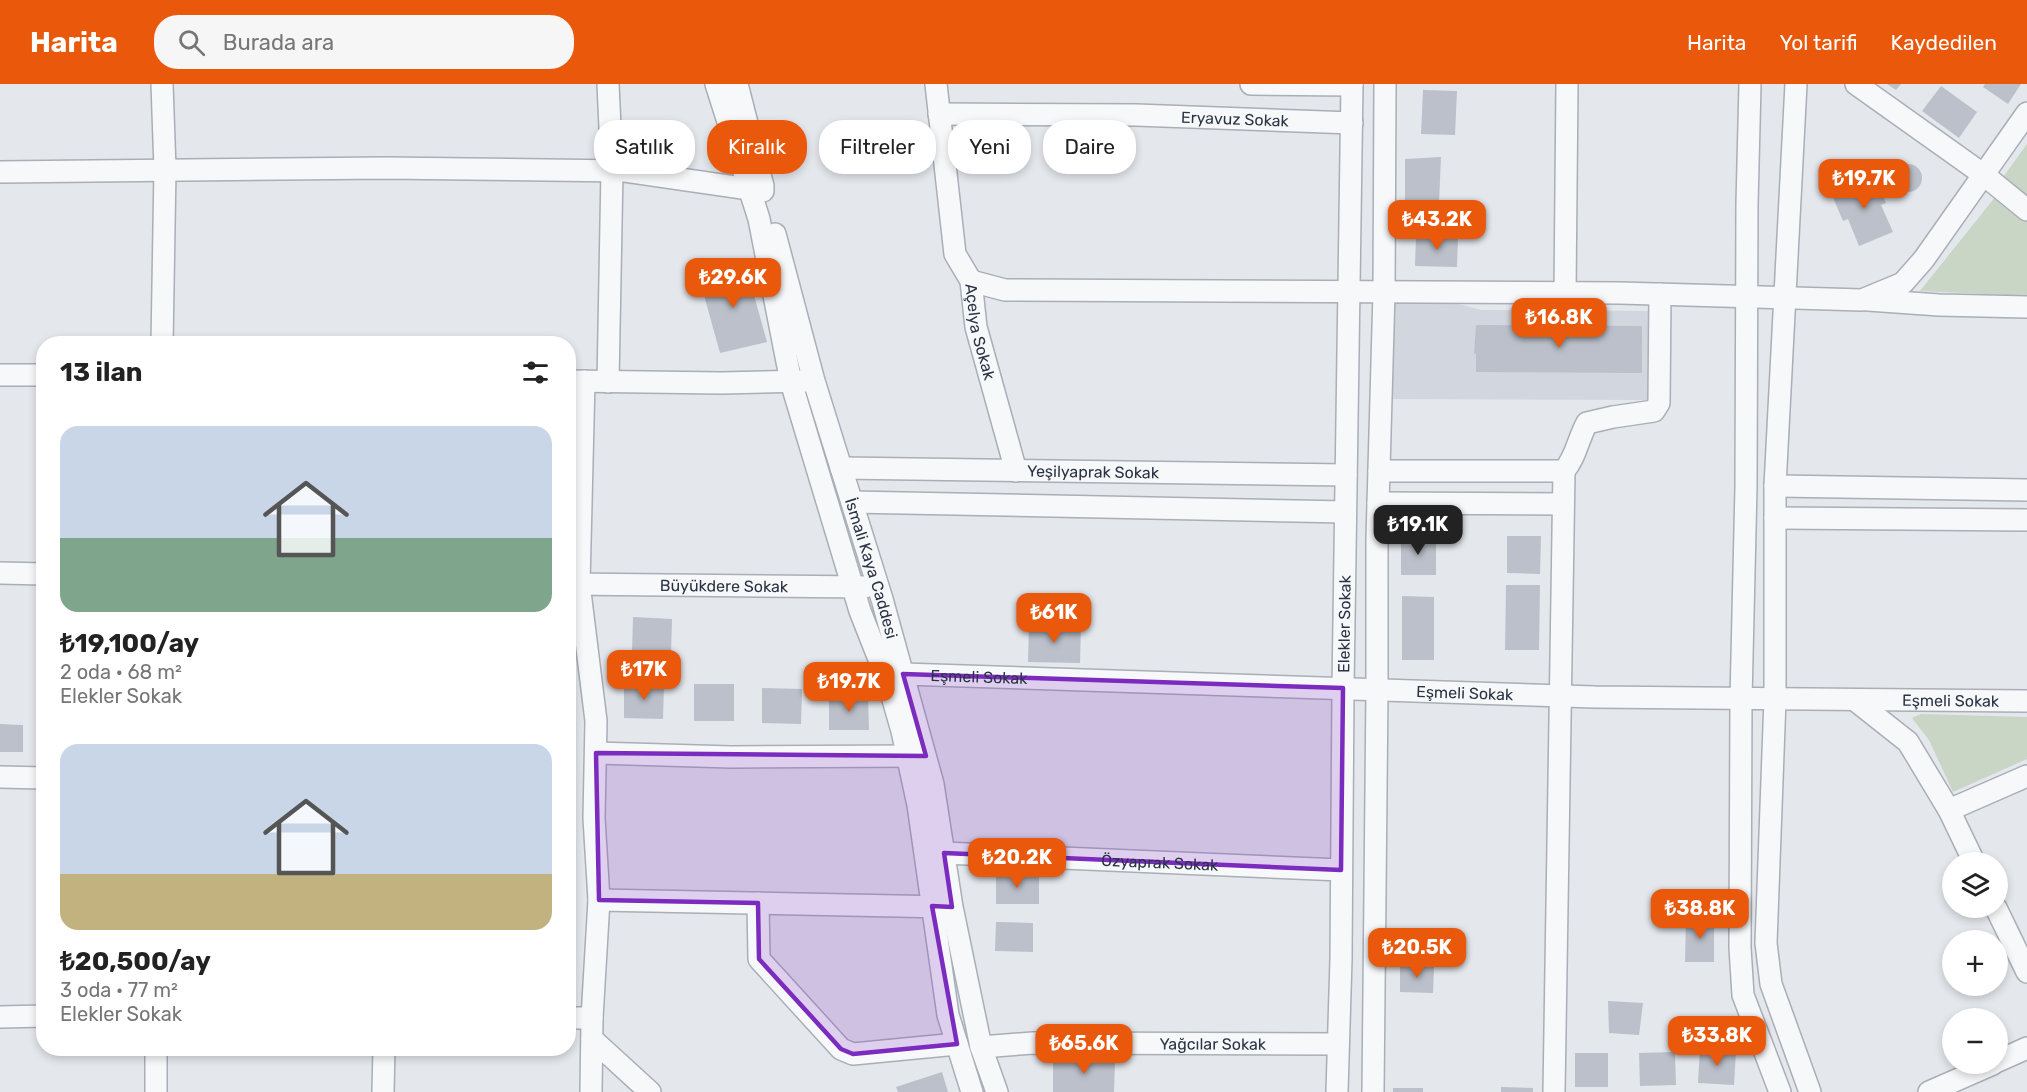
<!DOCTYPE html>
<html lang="tr">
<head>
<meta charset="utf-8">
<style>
  :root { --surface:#fff; --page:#f6f6f6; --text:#222; --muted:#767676; --accent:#ea580c }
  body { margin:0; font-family:Rubik,sans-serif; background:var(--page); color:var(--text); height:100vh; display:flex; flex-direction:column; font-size:22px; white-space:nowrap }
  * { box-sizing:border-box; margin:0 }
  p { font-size:20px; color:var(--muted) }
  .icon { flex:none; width:33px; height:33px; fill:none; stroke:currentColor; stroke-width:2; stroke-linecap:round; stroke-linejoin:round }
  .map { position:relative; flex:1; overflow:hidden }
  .sheet { position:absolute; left:36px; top:252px; width:540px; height:720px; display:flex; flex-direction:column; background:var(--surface); border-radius:24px; box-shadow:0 3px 9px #0003 }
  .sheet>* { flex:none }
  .hud { position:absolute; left:594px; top:36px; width:570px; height:54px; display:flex; gap:12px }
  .controls { position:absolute; left:1942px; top:768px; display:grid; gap:12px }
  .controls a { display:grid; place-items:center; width:66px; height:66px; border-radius:50%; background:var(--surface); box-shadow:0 3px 9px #0003; font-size:30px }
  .price { position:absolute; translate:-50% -51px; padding:0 14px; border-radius:12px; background:var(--accent); color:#fff; font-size:20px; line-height:39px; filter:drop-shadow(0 2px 3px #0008) }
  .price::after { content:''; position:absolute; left:50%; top:36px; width:18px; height:14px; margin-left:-9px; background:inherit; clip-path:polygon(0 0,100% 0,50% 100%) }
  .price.active { background:#222; color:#fff }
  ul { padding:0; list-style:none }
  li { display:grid; align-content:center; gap:12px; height:318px; padding:0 24px }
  li span { display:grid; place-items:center; height:186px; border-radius:18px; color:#555 }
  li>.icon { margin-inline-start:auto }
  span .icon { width:108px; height:108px; fill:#fffc; stroke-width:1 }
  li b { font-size:26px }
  h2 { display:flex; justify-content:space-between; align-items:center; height:72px; padding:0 24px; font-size:26px }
  .pill { padding:0 21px; border-radius:24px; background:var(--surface); box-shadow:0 3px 9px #0003; font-size:21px; line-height:54px }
  .pill.active { background:var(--accent); color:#fff }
  header { display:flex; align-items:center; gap:36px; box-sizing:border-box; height:84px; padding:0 30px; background:var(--accent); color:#fff }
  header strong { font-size:28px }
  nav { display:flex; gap:33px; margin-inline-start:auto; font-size:21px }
  .search { width:420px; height:54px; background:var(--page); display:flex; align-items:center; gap:15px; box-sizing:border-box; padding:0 21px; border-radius:24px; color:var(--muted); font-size:22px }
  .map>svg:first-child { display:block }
  .built { fill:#d2d6de }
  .green { fill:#c9d6c5 }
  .building { fill:#bbc0ca }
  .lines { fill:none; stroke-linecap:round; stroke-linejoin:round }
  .minor-casing { stroke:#a9aeb7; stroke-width:24 }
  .minor { stroke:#f7f8fa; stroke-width:21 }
  .marked { fill:#7b2cbf; fill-opacity:0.2; stroke:#7b2cbf; stroke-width:4.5; stroke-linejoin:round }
  .labels { text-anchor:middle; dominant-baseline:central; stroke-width:4.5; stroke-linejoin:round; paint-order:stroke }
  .street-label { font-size:16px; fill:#2b3445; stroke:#f4f6f9 }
</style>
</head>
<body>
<header>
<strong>Harita</strong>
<div class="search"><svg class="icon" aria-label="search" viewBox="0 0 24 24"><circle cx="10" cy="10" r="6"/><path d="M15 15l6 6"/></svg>Burada ara</div>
<nav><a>Harita</a><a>Yol tarifi</a><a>Kaydedilen</a></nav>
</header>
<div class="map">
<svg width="2027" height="1008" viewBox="0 0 2027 1008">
  <rect width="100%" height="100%" fill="#e4e7ec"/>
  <path class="built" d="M1387,215L1443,216L1481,226L1653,227L1652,316L1387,315Z"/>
  <path class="green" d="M2027,60V114L2001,96Z
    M1996,112L2027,136V212L1920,207Z
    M1921,630L2027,633V675L1953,708L1929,656L1912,634Z"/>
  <path class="building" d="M1887,0H1901L1896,6Z
    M1985,0H2021L2008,20L1983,3Z
    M1941,2L1977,28L1959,54L1922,27Z
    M1423,6L1457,7L1455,51L1421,50Z
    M1441,73L1439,118H1405V75Z
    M1894 94a14 14 0 1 1 28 0a14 14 0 1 1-28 0Z
    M1875,92L1886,119L1881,121L1893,148L1859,162L1848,135L1843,137L1832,111L1850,103L1848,100L1856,96L1858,100Z
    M1458,151L1457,183L1415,182L1416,152Z
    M745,179L767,258L720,269L699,193Z
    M1476,241L1642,242V289L1476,288V270H1474Z
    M1507,452H1541L1540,490L1507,489Z
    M1401,453L1436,454V491H1401Z
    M1506,501H1540L1539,566H1505Z
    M1402,512L1434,513V576H1402Z
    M633,533L672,535L671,571L632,569Z
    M1029,540L1081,541L1080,579L1028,578Z
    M624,600H664L663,635L624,634Z
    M694,600H734V637H694Z
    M762,604L802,605L801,640L762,639Z
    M829,612H868L869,646H829Z
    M39,639H44V667H38Z
    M0,640L23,641V668H0Z
    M996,790H1039V820H996Z
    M1686,834H1714V878H1685Z
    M996,838L1033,839V868L995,867Z
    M568,859H573L574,896H568Z
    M1400,882L1434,883L1433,909L1400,908Z
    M1608,917L1643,919L1639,951L1609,949Z
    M1700,965L1736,967L1734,1001L1698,999Z
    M1675,968L1676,1001L1640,1002L1639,969Z
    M1575,969H1608V1003H1575Z
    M1053,975H1115L1114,1008H1053Z
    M942,988L948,1008H898L896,1003Z
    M1501,1003L1533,1004V1008H1501Z
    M1393,1004H1423V1008H1393Z"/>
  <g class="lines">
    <defs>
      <g id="minor">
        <path d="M716,0L759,135L791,298L860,527L888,598L902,647L918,721L948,931L972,1008"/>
        <path d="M737,0L763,102"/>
        <path id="s1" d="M936,0L955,170L971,197L976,243L1016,387"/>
        <path d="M1251,0L1352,1"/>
        <path d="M1750,0L1747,120L1746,403L1741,615L1740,864L1743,911L1780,1008"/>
        <path d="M1796,0L1775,402V615L1766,859L1771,900L1810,1008"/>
        <path d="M1856,0L1984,91L2027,126"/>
        <path id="s2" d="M939,30L1136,31L1352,39"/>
        <path d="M0,88L385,84L625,87L763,107"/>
        <path id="s3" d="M775,150L814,297L882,515L933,700L952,823L981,963L997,1008"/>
        <path d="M971,197L1005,206L1620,209L1862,216L1903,199L1924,175L2027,29"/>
        <path d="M1565,209L1567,0"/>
        <path d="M1868,216L1939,221L2027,223"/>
        <path d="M162,260L165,85L162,0"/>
        <path d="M0,291H44"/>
        <path d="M568,297L722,299L805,297"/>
        <path d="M584,297L579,500L596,637L594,734L599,816"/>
        <path d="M608,298L612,87L608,0"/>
        <path id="s4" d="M841,384L1346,391"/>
        <path d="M1379,387H1564C1576,373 1578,355 1587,339L1613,333L1654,327L1659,319L1660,210"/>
        <path d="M1775,402L2027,406"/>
        <path d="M852,418L1345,428"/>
        <path d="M1378,419L1563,420"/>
        <path d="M1775,434L2027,436"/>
        <path d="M0,489L44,490"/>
        <path id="s5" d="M568,500L865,503"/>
        <path id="s6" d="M903,590L1595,613L2027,617"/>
        <path d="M1855,616L1908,658L1949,726L1974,778"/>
        <path d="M596,669L731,673L922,672"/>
        <path d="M0,693L44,694"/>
        <path d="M1949,726L2027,692"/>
        <path id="s7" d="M944,769L1341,786"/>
        <path d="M758,819L759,875L841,965L853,970L957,960"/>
        <path d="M1996,824L2027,888"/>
        <path d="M0,933L44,932"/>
        <path d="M568,934H592"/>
        <path d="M592,955L650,1008"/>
        <path id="s8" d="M981,963L1033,959L1338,960"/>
        <path d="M1998,977L2027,964"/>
        <path d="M156,1008V964"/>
        <path d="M383,1008L384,964"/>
        <path d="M591,1008L592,934L599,816L946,823"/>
        <path id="s9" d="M1337,1008L1341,875L1343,604L1352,0"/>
        <path d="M1373,1008L1377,606V455L1384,208L1385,0"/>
        <path d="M1554,1008L1564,387"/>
        <path d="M1929,1008L1993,980"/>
      </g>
    </defs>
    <use href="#minor" class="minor-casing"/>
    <use href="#minor" class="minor"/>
  </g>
  <path class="marked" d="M903,590L1343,604L1341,786L944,769L952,823L932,822L957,960L853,970L841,965L759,875L758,819L599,816L596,669L926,672Z"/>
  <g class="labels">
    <g class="street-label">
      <text stroke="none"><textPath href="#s2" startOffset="296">Eryavuz Sokak</textPath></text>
      <text stroke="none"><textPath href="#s1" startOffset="254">Açelya Sokak</textPath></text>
      <text stroke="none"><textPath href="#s4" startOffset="252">Yeşilyaprak Sokak</textPath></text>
      <text stroke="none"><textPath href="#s3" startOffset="348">İsmali Kaya Caddesi</textPath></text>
      <text stroke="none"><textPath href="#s5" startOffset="156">Büyükdere Sokak</textPath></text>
      <text stroke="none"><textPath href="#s9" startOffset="468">Elekler Sokak</textPath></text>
      <text stroke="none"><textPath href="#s6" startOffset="76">Eşmeli Sokak</textPath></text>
      <text stroke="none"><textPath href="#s6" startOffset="562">Eşmeli Sokak</textPath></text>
      <text stroke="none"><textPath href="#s6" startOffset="1048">Eşmeli Sokak</textPath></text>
      <text stroke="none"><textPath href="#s7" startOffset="216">Özyaprak Sokak</textPath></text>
      <text stroke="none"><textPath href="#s8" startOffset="232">Yağcılar Sokak</textPath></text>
    </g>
  </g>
</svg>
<div class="controls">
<a><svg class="icon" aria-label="layers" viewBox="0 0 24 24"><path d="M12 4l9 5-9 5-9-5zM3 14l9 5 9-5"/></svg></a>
<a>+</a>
<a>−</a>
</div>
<b class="price" style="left:1864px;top:126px">₺19.7K</b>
<b class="price" style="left:1437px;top:167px">₺43.2K</b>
<b class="price" style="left:733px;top:225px">₺29.6K</b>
<b class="price" style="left:1559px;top:265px">₺16.8K</b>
<b class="price active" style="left:1418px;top:472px">₺19.1K</b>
<b class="price" style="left:1054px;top:560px">₺61K</b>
<b class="price" style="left:644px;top:617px">₺17K</b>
<b class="price" style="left:849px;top:629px">₺19.7K</b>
<b class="price" style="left:1017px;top:805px">₺20.2K</b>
<b class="price" style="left:1700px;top:856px">₺38.8K</b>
<b class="price" style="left:1417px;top:895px">₺20.5K</b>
<b class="price" style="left:1717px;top:983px">₺33.8K</b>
<b class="price" style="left:1084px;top:991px">₺65.6K</b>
<div class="hud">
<a class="pill">Satılık</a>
<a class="pill active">Kiralık</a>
<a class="pill">Filtreler</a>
<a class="pill">Yeni</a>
<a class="pill">Daire</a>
</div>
<section class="sheet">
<h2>13 ilan<svg class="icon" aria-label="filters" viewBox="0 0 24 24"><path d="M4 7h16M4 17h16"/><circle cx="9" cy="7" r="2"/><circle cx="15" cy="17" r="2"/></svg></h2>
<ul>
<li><span style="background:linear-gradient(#c9d6e8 60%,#7fa58c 0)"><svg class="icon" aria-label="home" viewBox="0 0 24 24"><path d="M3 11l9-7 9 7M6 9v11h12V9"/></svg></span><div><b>₺19,100/ay</b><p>2 oda · 68 m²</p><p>Elekler Sokak</p></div></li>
<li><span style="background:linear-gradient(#c9d6e8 70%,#c2b280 0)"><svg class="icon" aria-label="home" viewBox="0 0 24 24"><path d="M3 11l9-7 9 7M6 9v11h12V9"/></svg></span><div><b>₺20,500/ay</b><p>3 oda · 77 m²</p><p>Elekler Sokak</p></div></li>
</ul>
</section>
</div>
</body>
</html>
